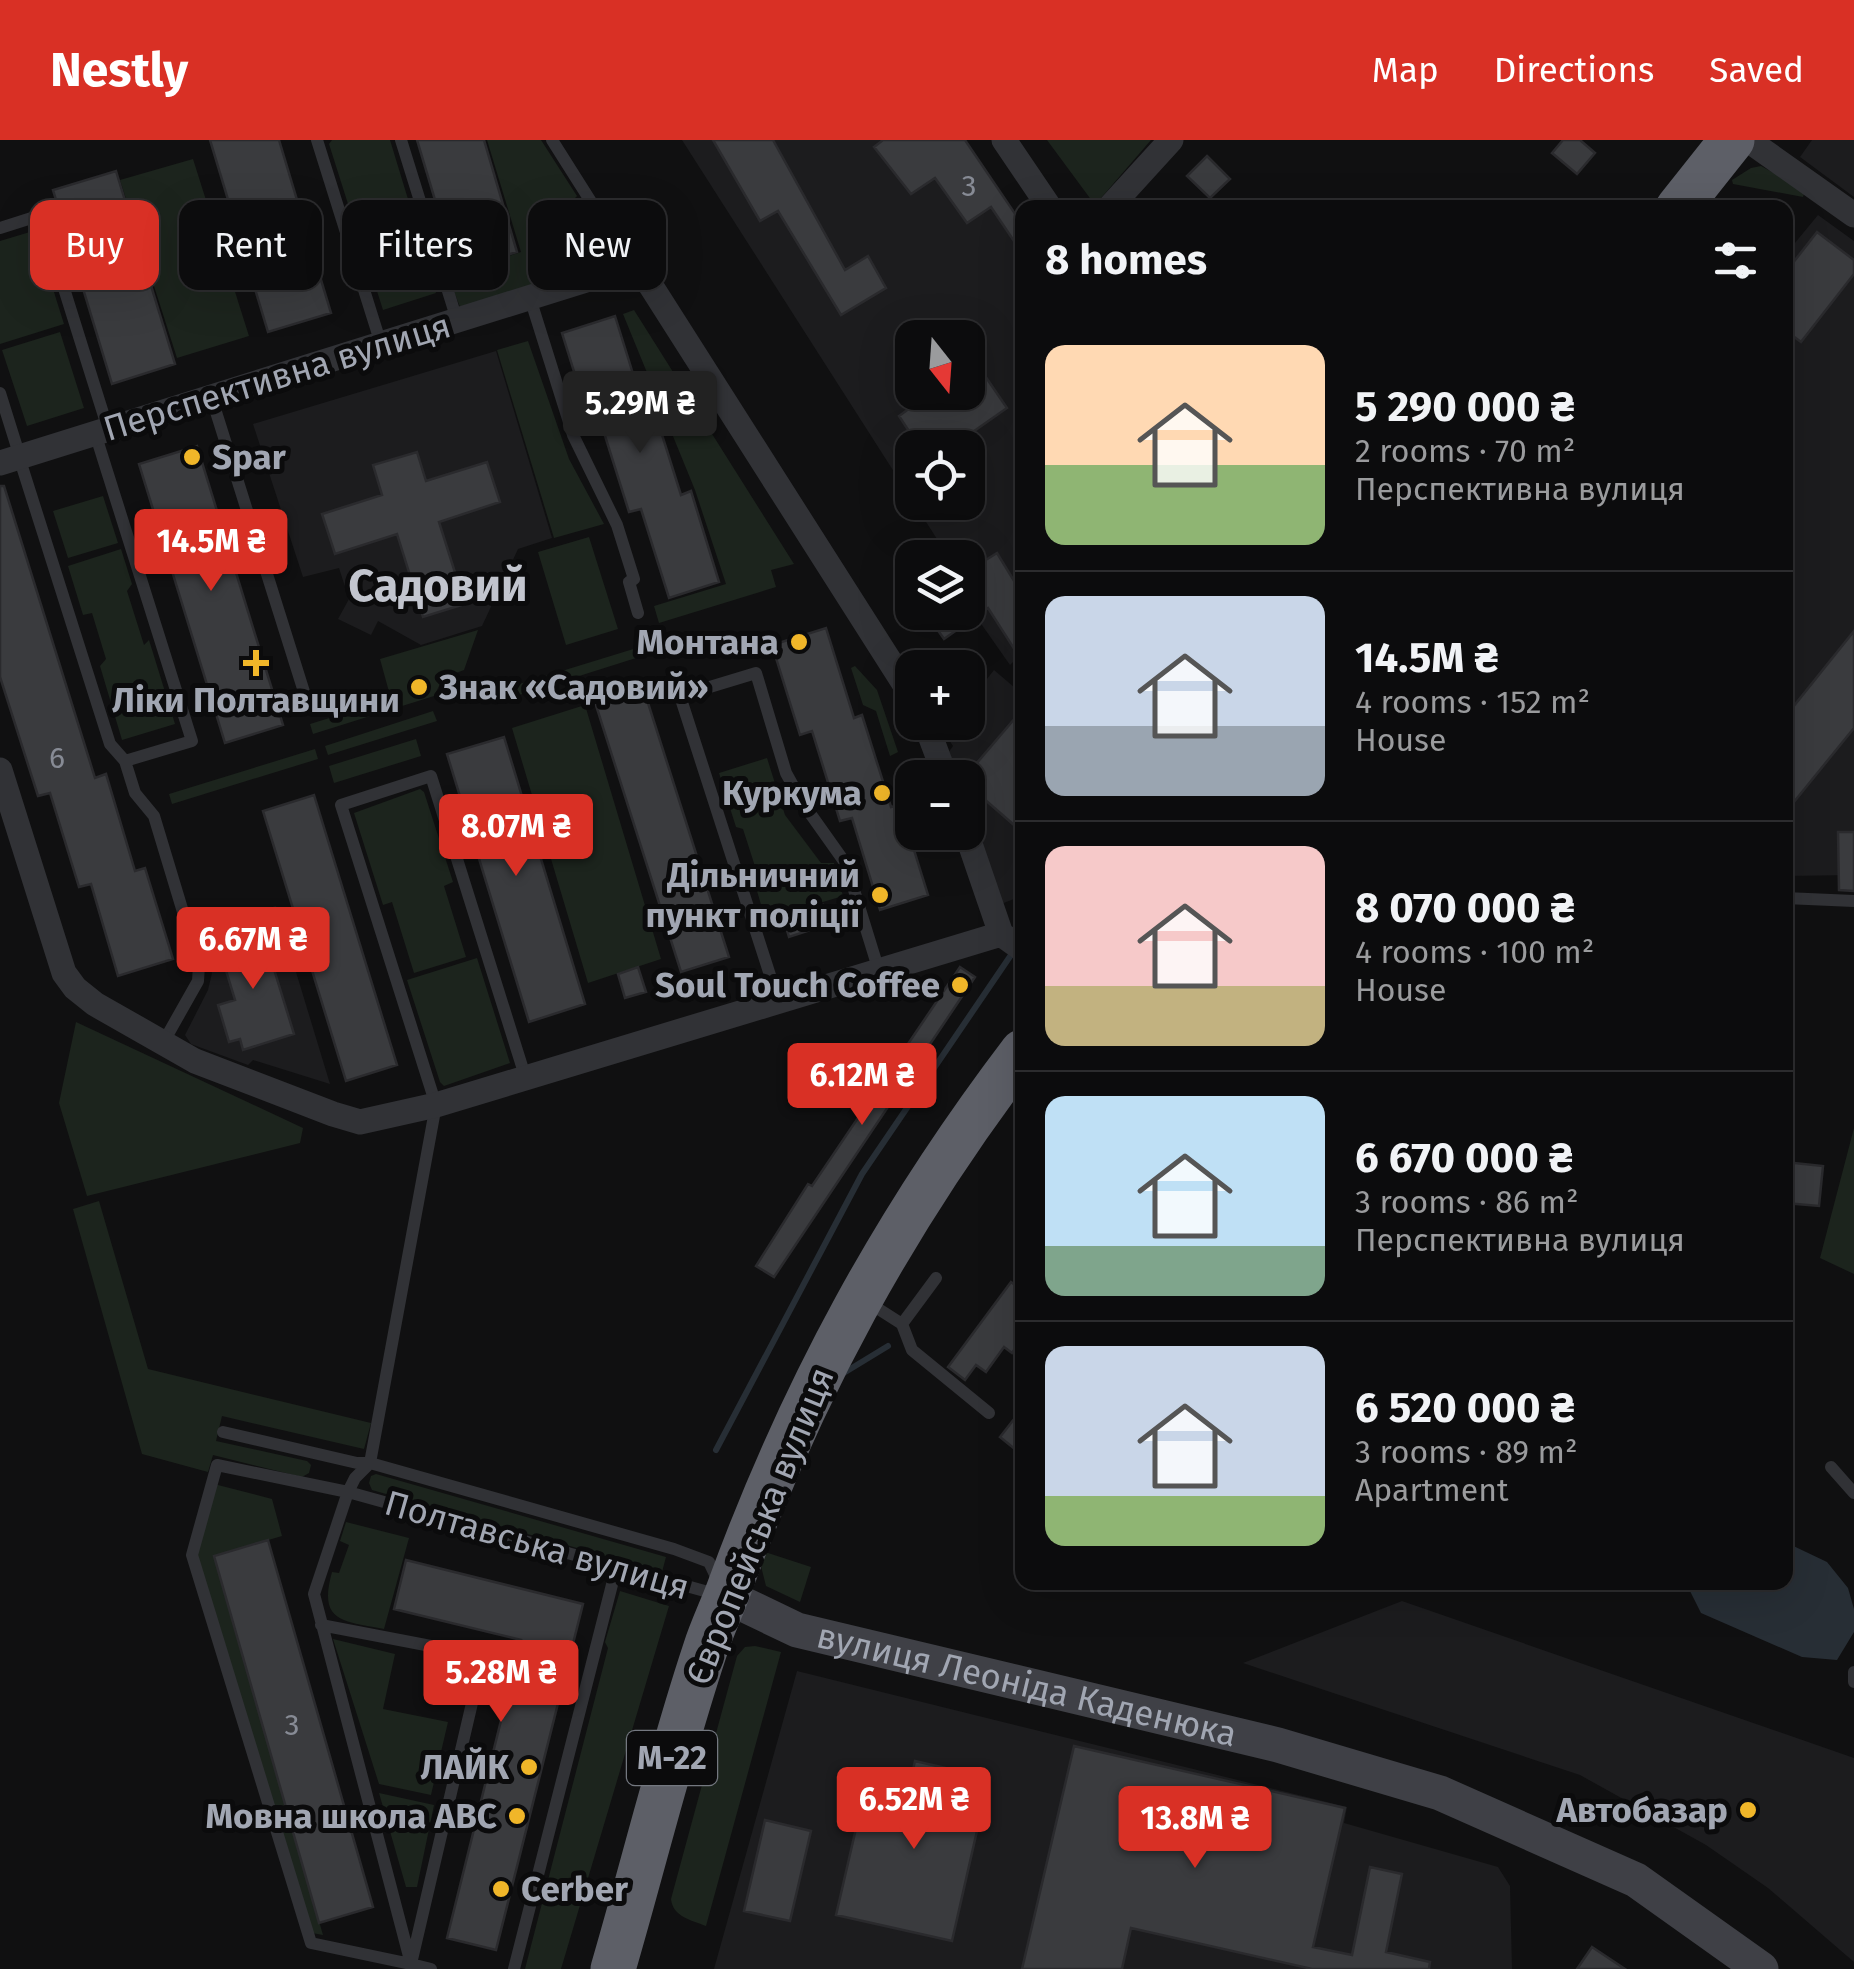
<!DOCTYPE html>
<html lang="en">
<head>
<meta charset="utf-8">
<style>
  :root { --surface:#0c0c0d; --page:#151516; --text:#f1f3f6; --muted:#9a9b9d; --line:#2c2c2e; --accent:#d93025 }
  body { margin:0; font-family:"Fira Sans",sans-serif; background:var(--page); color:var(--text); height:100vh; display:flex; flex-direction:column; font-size:38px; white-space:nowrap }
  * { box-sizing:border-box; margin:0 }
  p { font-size:32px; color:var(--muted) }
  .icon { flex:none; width:55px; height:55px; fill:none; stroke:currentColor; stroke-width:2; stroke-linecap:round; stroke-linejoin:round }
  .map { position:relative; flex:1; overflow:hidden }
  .drawer { position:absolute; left:1015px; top:60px; width:778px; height:1390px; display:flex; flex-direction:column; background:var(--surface); border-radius:20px; box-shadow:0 10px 40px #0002,0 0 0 2px var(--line) }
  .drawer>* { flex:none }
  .hud { position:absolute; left:30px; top:60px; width:835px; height:90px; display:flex; gap:20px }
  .needle { width:65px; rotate:163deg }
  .controls { position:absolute; left:895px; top:180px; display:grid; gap:20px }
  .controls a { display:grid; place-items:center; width:90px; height:90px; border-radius:20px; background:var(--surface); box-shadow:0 10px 40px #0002,0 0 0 2px var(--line); font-size:50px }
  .price { position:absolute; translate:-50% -85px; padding:0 22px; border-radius:10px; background:var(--accent); color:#fff; font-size:32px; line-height:65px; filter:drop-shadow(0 2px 5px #0008) }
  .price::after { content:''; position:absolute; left:50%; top:60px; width:30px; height:22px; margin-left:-15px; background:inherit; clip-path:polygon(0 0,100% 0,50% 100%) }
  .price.on { background:#222; color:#fff }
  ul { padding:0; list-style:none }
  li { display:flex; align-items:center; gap:30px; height:250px; padding:0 30px }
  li+li { border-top:2px solid var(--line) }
  li span { display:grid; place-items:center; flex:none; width:280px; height:200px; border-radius:20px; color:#555 }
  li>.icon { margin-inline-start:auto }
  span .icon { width:120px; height:120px; fill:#fffc; stroke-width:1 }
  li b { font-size:42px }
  h2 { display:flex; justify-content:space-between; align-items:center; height:120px; padding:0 30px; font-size:42px }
  .pill { padding:0 35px; border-radius:20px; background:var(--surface); box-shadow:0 10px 40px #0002,0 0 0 2px var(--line); font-size:35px; line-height:90px }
  .pill.on { background:var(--accent); color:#fff }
  header { display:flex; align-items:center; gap:60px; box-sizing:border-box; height:140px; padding:0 50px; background:var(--accent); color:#fff }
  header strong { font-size:48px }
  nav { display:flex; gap:55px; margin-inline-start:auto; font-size:35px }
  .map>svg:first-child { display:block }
  .built { fill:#1c1c1e; fill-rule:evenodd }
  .green { fill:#1c241d }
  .water { fill:#272e35 }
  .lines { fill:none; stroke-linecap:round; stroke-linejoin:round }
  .stream { stroke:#272e35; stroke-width:6 }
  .building { fill:#3a3b3e; stroke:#2a2a2d; stroke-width:2.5 }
  .lane { stroke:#313236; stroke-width:12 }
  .street { stroke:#313236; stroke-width:25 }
  .secondary { stroke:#3f4046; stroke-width:35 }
  .highway { stroke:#5d5f67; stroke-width:45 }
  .poi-dot { fill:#f0b629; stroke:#0b0b0c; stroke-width:4 }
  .labels { text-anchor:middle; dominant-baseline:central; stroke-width:10; stroke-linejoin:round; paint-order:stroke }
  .number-label { font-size:30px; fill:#878b95 }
  .shield { fill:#0b0b0c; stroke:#747880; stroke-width:2.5 }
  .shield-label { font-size:32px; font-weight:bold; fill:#a1a6b2 }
  .street-label { font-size:35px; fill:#a1a6b2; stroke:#0b0b0c }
  .poi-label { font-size:35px; font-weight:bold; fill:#a1a6b2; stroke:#0b0b0c; text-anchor:end }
  .district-label { font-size:45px; font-weight:bold; fill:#c2c5ce; stroke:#0b0b0c }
</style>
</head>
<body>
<header>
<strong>Nestly</strong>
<nav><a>Map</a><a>Directions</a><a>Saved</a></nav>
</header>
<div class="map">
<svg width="1854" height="1829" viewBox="0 0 1854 1829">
  <rect width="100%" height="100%" fill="#101011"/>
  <path class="built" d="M682,0H965L1022,83V513L1010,525L968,465V418L934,417L944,410L914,363L968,362V308H912V360ZM912,198H968V252H912Z
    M1812,0H1854V57L1800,17Z
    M1818,75L1854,101V735L1785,736V115Z
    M496,211L552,398L518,409L482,486L421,505L378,481L371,495L338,479L349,459L339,428L303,437L253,284Z
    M994,530L1022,554V756L1001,764L968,664V638L959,637L948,613L953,606L944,592L951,583L968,582V563Z
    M276,766L330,944L253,920L248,925L191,904L185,895L208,850L212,833L202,789Z
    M1402,1461L1854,1618V1822L1768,1748L1706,1705L1580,1635L1243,1523Z
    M797,1531L1347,1667L1344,1683L1498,1727L1510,1746L1512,1829H714Z"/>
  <path class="green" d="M332,0H390L411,69L355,86L329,4Z
    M487,0H541L577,56L572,61L590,89L595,86L612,112L611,121L460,167L448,136L521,112Z
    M1047,0H1151L1095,65Z
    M193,19L249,196L177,218L120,40Z
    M1761,26L1805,50L1803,57L1733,44L1732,40L1751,28Z
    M411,75L436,153L383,170L358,91Z
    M30,92L38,101L64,184L0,204V101Z
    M634,170L794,424L771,430L776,447L659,483L654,466L726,444L695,350L623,174Z
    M60,192L84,268L27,286L2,210Z
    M528,201L569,319L604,384L554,398L497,210Z
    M103,356L118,403L68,418L53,371Z
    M589,397L618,489L566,505L538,412Z
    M121,409L132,444L127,451L144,505L149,500L175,584L122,600L100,526L106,519L92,473L83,475L68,426Z
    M478,490L464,530L443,538L434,556L313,594L310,584L391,559L380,519Z
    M653,503L655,512L500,561L497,551Z
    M855,526L877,550L898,612L890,616L876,571L863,565L851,528Z
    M585,565L661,819L588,843L512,588Z
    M433,571L437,581L328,615L325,606Z
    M416,599L421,616L334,643L329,626Z
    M315,609L318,619L172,664L169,654Z
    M767,618L785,675L821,723H834L843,756L779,775L776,764L762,768L757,751L761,745L743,689L736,687L719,633Z
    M420,649L424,652L453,742L444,746L466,817L414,833L392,762L383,765L354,673Z
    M477,818L510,923L444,946L440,942L407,840Z
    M76,882L303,988L300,1003L87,1056L59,963Z
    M1854,988V1134L1820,1118Z
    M99,1061L148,1229L371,1283L364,1309L222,1276L216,1301L307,1321L311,1325L309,1333L302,1337L213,1315L208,1332L142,1314L73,1069Z
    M376,1334L666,1417L662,1432L372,1350L369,1343L371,1336Z
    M214,1344L272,1359L282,1396L215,1416L323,1795L312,1793L197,1414Z
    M346,1382L409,1398L384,1489C342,1481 318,1482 332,1432L339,1433L349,1405L340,1401Z
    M765,1412L811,1427L800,1462L766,1446L761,1426Z
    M620,1451L669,1466L561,1829H525L608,1508L605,1502Z
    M333,1499L395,1514L383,1569L448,1582L431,1655L379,1644Z
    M755,1506L781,1512L706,1786C691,1780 673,1777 671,1759L737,1516L745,1507Z
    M379,1653L434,1665L417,1747H406Z"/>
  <path class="water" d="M1785,1402L1827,1422L1848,1448L1854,1469V1492L1837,1520L1802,1517L1701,1473L1686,1443L1785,1442Z"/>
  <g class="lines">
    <path class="stream" d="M842,1234L888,1206
      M716,1310L862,1034L1011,815"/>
  </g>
  <path class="building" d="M210,0H279L331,173L268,192Z
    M417,0H484L517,112L456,130Z
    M713,0H773L845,130L868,116L886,148L841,175L778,71L760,81Z
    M883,0H965L1022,84V113L991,67L967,83L935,38L911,54L874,7Z
    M1563,0H1580L1595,13L1577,34L1552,13Z
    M1207,16L1230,39L1210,58L1187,36Z
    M116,31L175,224L112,244L53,50Z
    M1817,92L1854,120V134L1801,202L1785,190V133Z
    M615,176L644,269L653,266L681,355L691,351L719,442L669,458L641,369L629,372L601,283L591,286L562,193Z
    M968,211L1007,268L950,308H920L899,276L932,252H968Z
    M197,306L283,585L225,603L139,324Z
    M417,312L426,341L487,322L500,362L439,382L465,464L423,477L397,394L335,414L322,374L382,355L373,325Z
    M0,346H4L95,638L106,634L135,731L145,728L173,819L118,836L91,744L79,747L50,653L38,656L0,537Z
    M997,413L1022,454V521L988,468L944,499L925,472H968V431Z
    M826,488L854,578L862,575L891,667L900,665L928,755L880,770L852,678L840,681L812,591L800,595L772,505Z
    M1854,491V588L1785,673V577Z
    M642,544L729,817L681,832L594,559Z
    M1022,570V692L968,645V638H964Z
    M504,597L585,864L529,882L447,614Z
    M314,655L397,925L346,941L263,671Z
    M1838,692H1854V751L1839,750Z
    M823,765L829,784L789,797L783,777Z
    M261,787L294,894L243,910L240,899L229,902L218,865L235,860L217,801Z
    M638,827L646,852L625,858L618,834Z
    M960,827L975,837L774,1137L756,1126L808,1044L812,1046Z
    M1785,1022L1823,1026L1819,1066L1785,1063Z
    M1011,1142L1022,1150V1199L1012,1213L1004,1207L986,1232L976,1225L965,1240L948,1227Z
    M1022,1269V1315L1000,1297Z
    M268,1400L373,1767L319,1783L214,1416Z
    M406,1420L583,1464L496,1810L447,1798L521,1500L394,1469Z
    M1074,1606L1345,1668L1313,1807L1352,1815L1370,1727L1402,1734L1386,1812L1430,1822L1429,1829H1312L1131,1788L1122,1829H1022Z
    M915,1621L989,1638L952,1801L836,1775L866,1645L907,1655Z
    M765,1680L811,1691L790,1781L744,1771Z
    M1592,1807L1625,1829H1577Z"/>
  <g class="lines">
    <path class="lane" d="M317,0L381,204
      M401,0L457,180
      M552,0L631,125
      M0,88L41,75L108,289
      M530,158L573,295L617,385L634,439L629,442L638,473
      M0,253L20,317
      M211,256L305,555
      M95,293L192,601L125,621
      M19,317L110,604L125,621L135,653L154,676L199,825L198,841L163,903
      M1785,758L1854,761
      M779,863L680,556L756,533L786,633L802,662L846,724L879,831
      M866,1161L902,1184L912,1210L989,1273
      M902,1184L936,1138
      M223,1292L357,1323H370L674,1409L709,1422L718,1441
      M370,1323L355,1338L348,1352L314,1454L411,1824L311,1803L192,1415L217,1325L348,1352L719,1455
      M370,1323L436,965L341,665L431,636L526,939
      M1831,1327L1854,1353
      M321,1485L483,1516L411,1824L431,1829
      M1854,1532V1542
      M514,1829L617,1425"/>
    <path class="street" d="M1004,0L1050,68
      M1748,0L1854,75
      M1109,68L1171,0
      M0,323L637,124L912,556
      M925,582L946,638
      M0,630L64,833L75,848L95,864L195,921L333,974L360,982L436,965L1001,794
      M966,692L1001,794L1022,809"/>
    <path class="secondary" id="s1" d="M726,1456L797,1490L1278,1605L1440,1653L1636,1740L1761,1829"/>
    <path class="highway" d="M1678,68L1732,0
      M613,1829C644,1723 670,1615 705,1510C712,1488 722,1468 730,1446C802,1249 895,1079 1022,912"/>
  </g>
  <g class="poi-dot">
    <circle cx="192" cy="317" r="10"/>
    <circle cx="799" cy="502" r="10"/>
    <path d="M251 508h10v10h10v10h-10v10h-10v-10h-10v-10h10z"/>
    <circle cx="419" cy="547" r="10"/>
    <circle cx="882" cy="653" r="10"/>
    <circle cx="880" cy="755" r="10"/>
    <circle cx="960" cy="845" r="10"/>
    <circle cx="529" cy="1627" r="10"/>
    <circle cx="1748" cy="1670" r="10"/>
    <circle cx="517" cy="1676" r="10"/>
    <circle cx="501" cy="1749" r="10"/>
  </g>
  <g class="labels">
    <g class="number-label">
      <text x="969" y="46">3</text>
      <text x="57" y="618">6</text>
      <text x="292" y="1585">3</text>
    </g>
    <rect class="shield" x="627" y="1591" width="90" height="54" rx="8"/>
    <g class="shield-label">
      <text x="672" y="1618">М-22</text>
    </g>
    <g class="street-label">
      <text transform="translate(277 237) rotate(-17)">Перспективна вулиця</text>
      <text transform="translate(760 1386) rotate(-68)">Європейська вулиця</text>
      <text transform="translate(537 1405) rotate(16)">Полтавська вулиця</text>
      <text stroke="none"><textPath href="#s1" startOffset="315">вулиця Леоніда Каденюка</textPath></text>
    </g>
    <g class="poi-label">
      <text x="212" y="317" text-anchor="start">Spar</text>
      <text x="779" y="502">Монтана</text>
      <text x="439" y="547" text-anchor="start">Знак «Садовий»</text>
      <text x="256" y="560" text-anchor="middle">Ліки Полтавщини</text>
      <text x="862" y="653">Куркума</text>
      <text x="860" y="735">Дільничний<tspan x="860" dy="40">пункт поліції</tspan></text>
      <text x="940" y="845">Soul Touch Coffee</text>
      <text x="509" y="1627">ЛАЙК</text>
      <text x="1728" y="1670">Автобазар</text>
      <text x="497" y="1676">Мовна школа ABC</text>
      <text x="521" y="1749" text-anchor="start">Cerber</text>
    </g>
    <g class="district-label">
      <text x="438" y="446">Садовий</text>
    </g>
  </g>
</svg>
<div class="controls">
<a><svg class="needle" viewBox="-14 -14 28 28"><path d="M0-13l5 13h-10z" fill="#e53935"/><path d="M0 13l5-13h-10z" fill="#9a9b9d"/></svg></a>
<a><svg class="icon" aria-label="locate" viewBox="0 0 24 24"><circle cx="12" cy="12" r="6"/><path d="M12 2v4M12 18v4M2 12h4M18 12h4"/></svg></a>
<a><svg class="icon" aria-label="layers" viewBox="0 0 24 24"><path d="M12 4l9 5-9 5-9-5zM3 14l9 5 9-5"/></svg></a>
<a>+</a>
<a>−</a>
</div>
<b class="price on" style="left:640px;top:316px">5.29M ₴</b>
<b class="price" style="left:211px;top:454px">14.5M ₴</b>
<b class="price" style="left:516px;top:739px">8.07M ₴</b>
<b class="price" style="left:253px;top:852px">6.67M ₴</b>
<b class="price" style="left:862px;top:988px">6.12M ₴</b>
<b class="price" style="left:501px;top:1585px">5.28M ₴</b>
<b class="price" style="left:914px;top:1712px">6.52M ₴</b>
<b class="price" style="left:1195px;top:1731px">13.8M ₴</b>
<div class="hud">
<a class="pill on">Buy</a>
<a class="pill">Rent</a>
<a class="pill">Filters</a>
<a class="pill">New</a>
</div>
<section class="drawer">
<h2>8 homes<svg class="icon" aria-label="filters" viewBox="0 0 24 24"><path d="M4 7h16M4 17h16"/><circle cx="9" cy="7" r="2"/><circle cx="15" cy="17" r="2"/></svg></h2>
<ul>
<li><span style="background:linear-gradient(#ffd9b3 60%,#8fb573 0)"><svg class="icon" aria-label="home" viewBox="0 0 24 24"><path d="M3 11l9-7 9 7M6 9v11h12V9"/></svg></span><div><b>5 290 000 ₴</b><p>2 rooms · 70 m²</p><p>Перспективна вулиця</p></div></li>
<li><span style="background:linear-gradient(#c9d6e8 65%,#9aa5b1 0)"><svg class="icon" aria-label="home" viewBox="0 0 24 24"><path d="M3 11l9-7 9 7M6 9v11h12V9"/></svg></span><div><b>14.5M ₴</b><p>4 rooms · 152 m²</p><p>House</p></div></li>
<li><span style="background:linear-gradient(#f6c9c9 70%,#c2b280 0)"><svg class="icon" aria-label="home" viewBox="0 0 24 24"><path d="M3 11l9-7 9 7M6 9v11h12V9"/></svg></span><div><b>8 070 000 ₴</b><p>4 rooms · 100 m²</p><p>House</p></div></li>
<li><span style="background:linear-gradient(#bfe0f5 75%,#7fa58c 0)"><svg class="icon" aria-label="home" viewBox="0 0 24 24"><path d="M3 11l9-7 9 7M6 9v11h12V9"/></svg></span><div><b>6 670 000 ₴</b><p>3 rooms · 86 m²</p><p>Перспективна вулиця</p></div></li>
<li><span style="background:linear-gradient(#c9d6e8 75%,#8fb573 0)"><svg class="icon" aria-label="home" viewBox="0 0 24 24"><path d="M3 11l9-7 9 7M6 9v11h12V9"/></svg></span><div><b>6 520 000 ₴</b><p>3 rooms · 89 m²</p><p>Apartment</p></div></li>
</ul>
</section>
</div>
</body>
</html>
